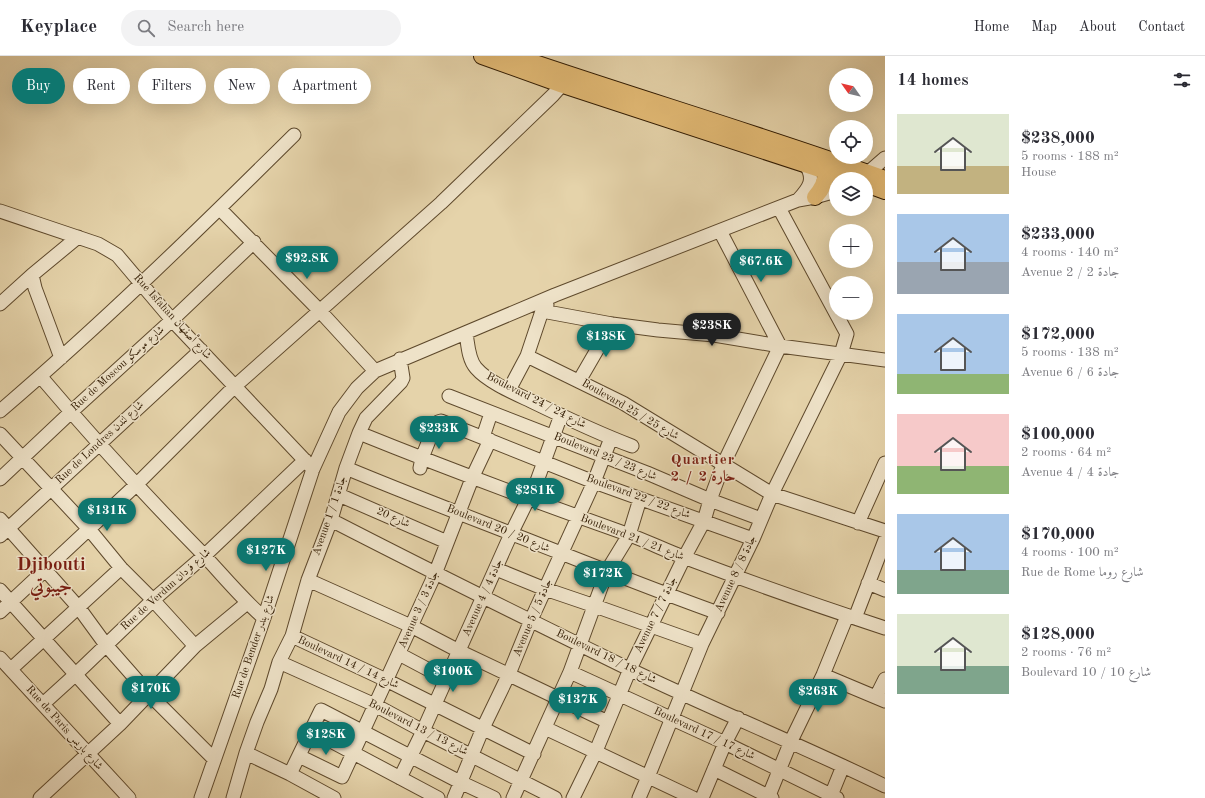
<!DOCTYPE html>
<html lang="en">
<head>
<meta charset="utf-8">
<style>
  :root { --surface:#fff; --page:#f2f2f3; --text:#2b2b33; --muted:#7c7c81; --line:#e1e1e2; --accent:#0f766e }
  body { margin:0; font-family:"Old Standard TT",Amiri,serif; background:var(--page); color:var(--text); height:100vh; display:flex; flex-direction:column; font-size:15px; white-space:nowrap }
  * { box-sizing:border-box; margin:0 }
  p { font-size:13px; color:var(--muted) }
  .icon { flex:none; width:22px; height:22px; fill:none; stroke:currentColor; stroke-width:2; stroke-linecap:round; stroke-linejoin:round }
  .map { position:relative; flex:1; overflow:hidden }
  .drawer { display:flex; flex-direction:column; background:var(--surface); width:320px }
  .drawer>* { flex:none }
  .guide { position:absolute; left:12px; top:12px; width:380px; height:36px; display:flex; gap:8px }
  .needle { width:26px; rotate:304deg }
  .controls { position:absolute; left:829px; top:12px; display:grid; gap:8px }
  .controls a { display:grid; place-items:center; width:44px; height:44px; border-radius:50%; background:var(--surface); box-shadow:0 4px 16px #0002; font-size:20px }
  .price { position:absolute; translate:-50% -34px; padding:0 9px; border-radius:14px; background:var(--accent); color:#fff; font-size:13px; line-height:26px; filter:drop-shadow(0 1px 2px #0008) }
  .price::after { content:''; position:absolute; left:50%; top:24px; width:12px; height:9px; margin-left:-6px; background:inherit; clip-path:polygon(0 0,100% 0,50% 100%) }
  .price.selected { background:#222; color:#fff }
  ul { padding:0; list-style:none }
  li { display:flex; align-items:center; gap:12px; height:100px; padding:0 12px }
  li span { display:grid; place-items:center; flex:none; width:112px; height:80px; border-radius:0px; color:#555 }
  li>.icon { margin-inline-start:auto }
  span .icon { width:48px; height:48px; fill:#fffc; stroke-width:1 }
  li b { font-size:17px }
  h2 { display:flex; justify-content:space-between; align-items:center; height:48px; padding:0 12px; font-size:17px }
  .chip { padding:0 14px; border-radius:18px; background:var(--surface); box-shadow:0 4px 16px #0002; font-size:14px; line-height:36px }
  .chip.selected { background:var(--accent); color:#fff }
  header { display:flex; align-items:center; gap:24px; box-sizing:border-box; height:56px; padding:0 20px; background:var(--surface); border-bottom:1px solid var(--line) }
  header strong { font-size:19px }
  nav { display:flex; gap:22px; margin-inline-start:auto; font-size:14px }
  .search { width:280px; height:36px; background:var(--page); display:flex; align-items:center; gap:10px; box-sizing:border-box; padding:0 14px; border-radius:22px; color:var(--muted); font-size:15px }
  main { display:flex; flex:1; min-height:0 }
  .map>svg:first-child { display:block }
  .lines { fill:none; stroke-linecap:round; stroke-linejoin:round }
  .minor-casing { stroke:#5e492c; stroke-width:15 }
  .major-casing { stroke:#311b02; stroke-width:18 }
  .minor { stroke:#eee2c8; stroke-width:13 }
  .major { stroke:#e2ba75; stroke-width:16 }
  .labels { text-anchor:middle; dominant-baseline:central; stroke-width:3; stroke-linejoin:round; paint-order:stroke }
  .street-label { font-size:11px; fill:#311b02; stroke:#eee2c8 }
  .district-label { font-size:15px; font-weight:bold; letter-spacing:1px; fill:#7a1f14; stroke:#eee2c8 }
  .town-label { font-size:19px; font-weight:bold; fill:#7a1f14; stroke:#eee2c8 }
</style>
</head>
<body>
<header>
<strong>Keyplace</strong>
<div class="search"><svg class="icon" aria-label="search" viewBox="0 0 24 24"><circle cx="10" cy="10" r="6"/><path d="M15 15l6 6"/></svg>Search here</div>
<nav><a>Home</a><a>Map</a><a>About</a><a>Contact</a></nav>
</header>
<main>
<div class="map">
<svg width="885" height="742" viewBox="0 0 885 742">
  <rect width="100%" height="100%" fill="#e5d3aa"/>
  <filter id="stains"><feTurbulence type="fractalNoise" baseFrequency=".005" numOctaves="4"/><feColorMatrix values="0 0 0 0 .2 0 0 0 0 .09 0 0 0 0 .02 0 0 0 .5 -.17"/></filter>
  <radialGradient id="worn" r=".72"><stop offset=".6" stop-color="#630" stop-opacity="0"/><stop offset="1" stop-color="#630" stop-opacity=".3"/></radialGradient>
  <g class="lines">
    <defs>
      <path id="minor" d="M862,122L885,102
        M798,144C809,132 816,123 805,108
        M220,153L319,254L375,315
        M0,155L98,188L117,199L172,264L313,413
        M32,219L35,232L61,302
        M0,248L32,219L78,181
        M542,255L612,268L658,274L714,279L780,290L885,304
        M466,277C468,288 468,303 476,312C488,326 514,337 531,345C564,361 597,377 632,390
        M527,300L623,347L772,438L885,475
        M41,321C91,380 144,438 199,494C221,517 240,541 264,562
        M579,325L612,268
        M509,334L527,300L542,255L547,249
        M449,340L647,417L710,444L761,463
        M0,355C102,268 198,174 294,79
        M359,377C448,413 537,446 627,478C647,485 666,495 686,502C752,527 818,550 885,572
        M0,378L89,473L121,512L153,544L195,590
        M483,381L491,357
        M346,412C401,435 456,456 510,477C579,504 648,532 718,557
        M420,412L422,402L435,369L438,366L441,365L594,426L753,483
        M0,423L71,356L172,264L254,186
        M339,439L447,486
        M0,463L79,552L106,589L149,638L214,703
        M331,464C430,515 529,564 629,613C714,654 801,689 885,730
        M858,467L885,407
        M0,480L201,294
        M496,513L545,533L595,550L702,588
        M308,524L411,570L459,595L608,666
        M868,527L885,534
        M0,534L120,668
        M0,556L136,429L234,331L441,147L553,39L568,22
        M855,562L885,484
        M292,580L386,624L534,698
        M399,598L446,623
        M0,602L129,742
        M279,606L375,649L423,675L555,742
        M11,613L121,512
        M570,616L725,687L837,742
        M823,619L885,645
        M876,641L885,623
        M43,648L76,618L153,544L204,500L305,404
        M545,672L693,742
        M312,675L438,742
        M246,697L290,718L334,742
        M299,700L342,721L435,518L473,420L490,384
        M714,713L772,742
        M290,718L321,654L460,726L494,742
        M400,722L423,675L511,478L537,425L561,359
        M40,742L120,668L195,590L247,547
        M201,742L264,562L313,413L339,356L357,332L375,315L555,239L798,144L815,141L836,135
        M233,742L246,697L257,666L271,633L279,606L292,580L308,524L331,464L346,412L359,377L366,362L401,326L403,322L400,303
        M454,742L483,672L509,618L531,564L594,426L611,382
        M513,742L570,616L607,515L629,479L640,443
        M573,742L596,695L630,613L684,502L704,465L710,444L723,409L780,290L720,175
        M639,742L648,721L702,588L753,483L772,438L841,298L847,278L779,152
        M702,742L725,687L738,662
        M768,742L791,685L823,619L847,560
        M830,742L843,710"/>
      <path id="major" d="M482,0L563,29L850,123
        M514,0C637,42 762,79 885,123
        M866,128L885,135
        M815,141C824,131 829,120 824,106"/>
    </defs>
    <use href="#minor" class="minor-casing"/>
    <use href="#major" class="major-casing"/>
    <use href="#minor" class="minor"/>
    <use href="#major" class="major"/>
  </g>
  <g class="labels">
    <g class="street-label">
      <text transform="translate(172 261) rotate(48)">Rue Isfahan شارع أصفهان</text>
      <text transform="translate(118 313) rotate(-42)">Rue de Moscou شارع موسكو</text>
      <text transform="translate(536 345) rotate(27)">Boulevard 24 / شارع 24</text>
      <text transform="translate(630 354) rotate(30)">Boulevard 25 / شارع 25</text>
      <text transform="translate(100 387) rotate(-43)">Rue de Londres شارع لندن</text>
      <text transform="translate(605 401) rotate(22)">Boulevard 23 / شارع 23</text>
      <text transform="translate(638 441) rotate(20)">Boulevard 22 / شارع 22</text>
      <text transform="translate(330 460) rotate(-71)">Avenue 1 / جادة 1</text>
      <text transform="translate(393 462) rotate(24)">شارع 20</text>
      <text transform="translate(498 473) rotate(22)">Boulevard 20 / شارع 20</text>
      <text transform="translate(632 482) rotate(21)">Boulevard 21 / شارع 21</text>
      <text transform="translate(736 518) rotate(-65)">Avenue 8 / جادة 8</text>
      <text transform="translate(166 534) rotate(-42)">Rue de Verdun شارع فردان</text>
      <text transform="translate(483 542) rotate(-66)">Avenue 4 / جادة 4</text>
      <text transform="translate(419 554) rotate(-66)">Avenue 3 / جادة 3</text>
      <text transform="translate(656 559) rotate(-64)">Avenue 7 / جادة 7</text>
      <text transform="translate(533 562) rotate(-67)">Avenue 5 / جادة 5</text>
      <text transform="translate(254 591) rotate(-71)">Rue de Bender شارع بندر</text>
      <text transform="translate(606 601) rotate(26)">Boulevard 18 / شارع 18</text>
      <text transform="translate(348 607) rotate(25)">Boulevard 14 / شارع 14</text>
      <text transform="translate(64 672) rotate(48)">Rue de Paris شارع باريس</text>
      <text transform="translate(418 672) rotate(27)">Boulevard 13 / شارع 13</text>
      <text transform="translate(704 678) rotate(25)">Boulevard 17 / شارع 17</text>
    </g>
    <g class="district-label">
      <text x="703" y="404">Quartier<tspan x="703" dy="17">2 / حارة 2</tspan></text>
    </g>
    <g class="town-label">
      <text x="51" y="509">Djibouti<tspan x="51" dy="22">جيبوتي</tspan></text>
    </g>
  </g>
  <rect width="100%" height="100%" filter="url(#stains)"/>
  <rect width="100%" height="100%" fill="url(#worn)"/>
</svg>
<div class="controls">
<a><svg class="needle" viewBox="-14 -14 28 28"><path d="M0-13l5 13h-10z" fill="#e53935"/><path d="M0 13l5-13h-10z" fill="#7c7c81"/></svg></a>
<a><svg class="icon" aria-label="locate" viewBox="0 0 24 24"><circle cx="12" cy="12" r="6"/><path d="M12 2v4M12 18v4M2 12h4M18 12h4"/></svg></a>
<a><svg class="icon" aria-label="layers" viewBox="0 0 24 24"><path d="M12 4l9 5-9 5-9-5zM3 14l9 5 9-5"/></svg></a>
<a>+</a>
<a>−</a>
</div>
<b class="price" style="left:307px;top:224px">$92.8K</b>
<b class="price" style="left:761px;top:227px">$67.6K</b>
<b class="price selected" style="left:712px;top:291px">$238K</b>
<b class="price" style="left:606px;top:302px">$138K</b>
<b class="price" style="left:439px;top:394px">$233K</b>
<b class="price" style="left:535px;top:456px">$281K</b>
<b class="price" style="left:107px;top:476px">$131K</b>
<b class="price" style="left:266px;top:516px">$127K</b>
<b class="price" style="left:603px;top:539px">$172K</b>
<b class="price" style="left:453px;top:637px">$100K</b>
<b class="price" style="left:151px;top:654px">$170K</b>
<b class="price" style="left:818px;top:657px">$263K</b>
<b class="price" style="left:578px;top:665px">$137K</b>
<b class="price" style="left:326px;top:700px">$128K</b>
<div class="guide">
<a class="chip selected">Buy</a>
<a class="chip">Rent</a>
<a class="chip">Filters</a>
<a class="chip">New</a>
<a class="chip">Apartment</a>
</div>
</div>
<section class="drawer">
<h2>14 homes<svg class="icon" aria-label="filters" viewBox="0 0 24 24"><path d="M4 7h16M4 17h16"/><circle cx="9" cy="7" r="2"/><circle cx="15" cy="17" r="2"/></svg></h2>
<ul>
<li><span style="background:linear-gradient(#dfe7d0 65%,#c2b280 0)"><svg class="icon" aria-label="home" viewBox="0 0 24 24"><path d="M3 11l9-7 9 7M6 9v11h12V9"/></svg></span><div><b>$238,000</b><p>5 rooms · 188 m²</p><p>House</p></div></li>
<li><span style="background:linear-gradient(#a9c7e8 60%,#9aa5b1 0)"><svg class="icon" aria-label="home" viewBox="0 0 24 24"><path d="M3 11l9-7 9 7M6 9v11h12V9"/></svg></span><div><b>$233,000</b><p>4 rooms · 140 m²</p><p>Avenue 2 / جادة 2</p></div></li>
<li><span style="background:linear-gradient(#a9c7e8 75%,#8fb573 0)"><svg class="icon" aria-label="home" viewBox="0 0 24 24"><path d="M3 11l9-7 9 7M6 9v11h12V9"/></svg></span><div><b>$172,000</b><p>5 rooms · 138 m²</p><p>Avenue 6 / جادة 6</p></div></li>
<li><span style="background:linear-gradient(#f6c9c9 65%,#8fb573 0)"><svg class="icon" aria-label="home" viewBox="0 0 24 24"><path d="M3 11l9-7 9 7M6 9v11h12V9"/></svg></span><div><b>$100,000</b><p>2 rooms · 64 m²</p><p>Avenue 4 / جادة 4</p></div></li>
<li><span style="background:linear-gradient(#a9c7e8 70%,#7fa58c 0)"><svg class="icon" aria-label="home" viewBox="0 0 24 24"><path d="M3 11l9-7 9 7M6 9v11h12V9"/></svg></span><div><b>$170,000</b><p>4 rooms · 100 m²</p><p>Rue de Rome شارع روما</p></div></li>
<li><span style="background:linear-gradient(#dfe7d0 65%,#7fa58c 0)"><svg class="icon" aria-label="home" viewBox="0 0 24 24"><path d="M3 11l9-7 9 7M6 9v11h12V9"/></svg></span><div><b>$128,000</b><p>2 rooms · 76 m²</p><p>Boulevard 10 / شارع 10</p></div></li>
</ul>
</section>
</main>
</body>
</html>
